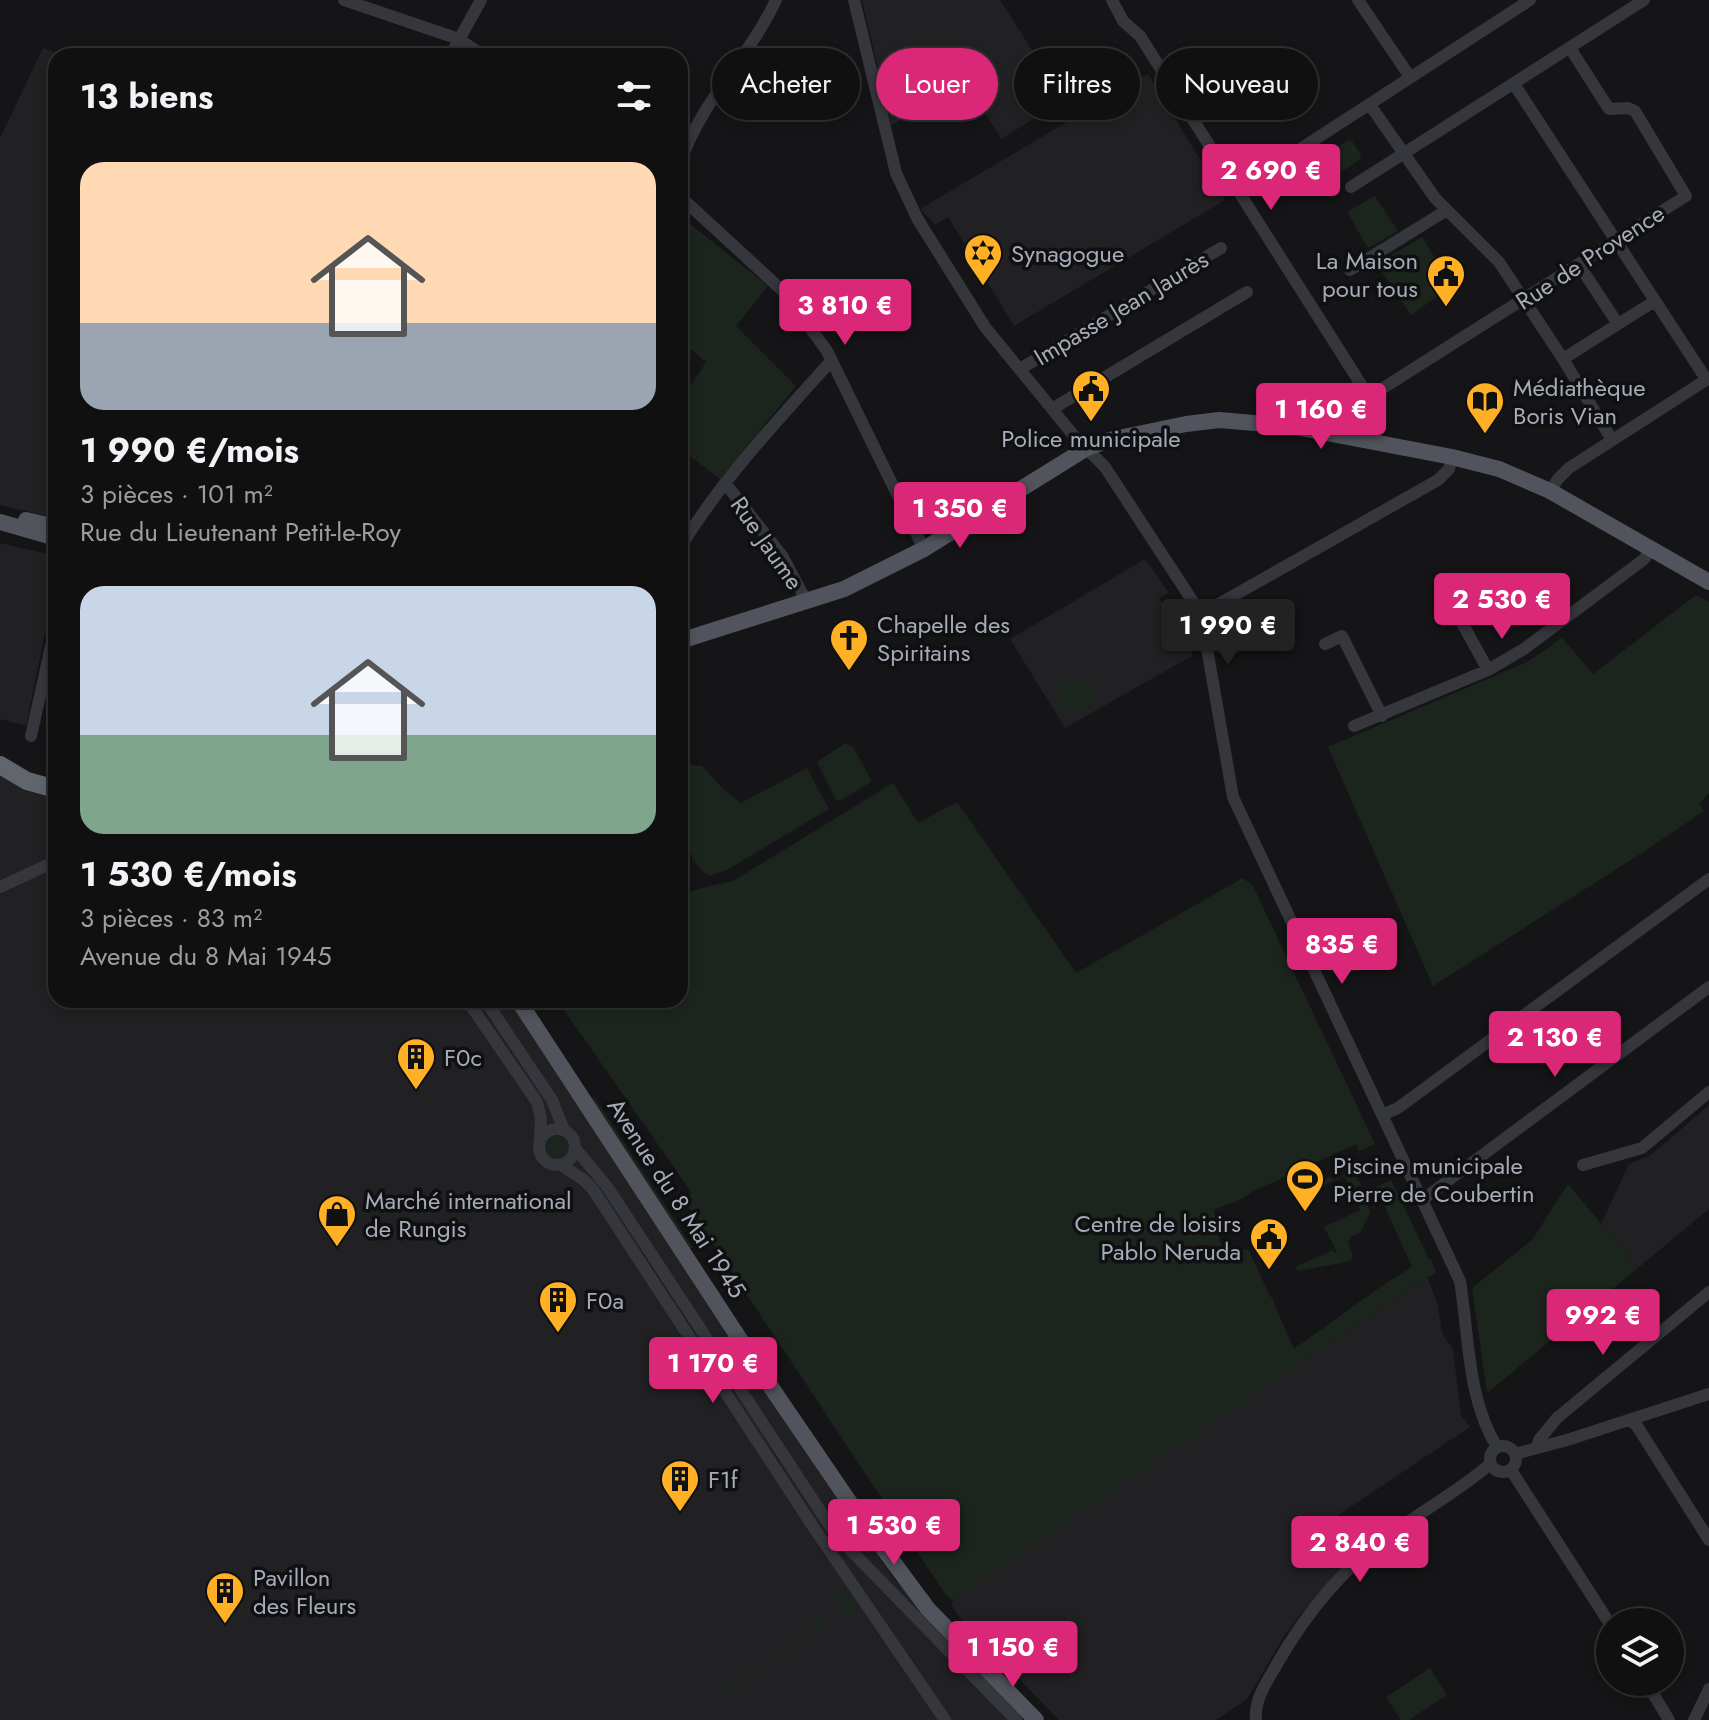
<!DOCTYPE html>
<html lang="fr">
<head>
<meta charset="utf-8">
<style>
  :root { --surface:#101011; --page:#19191a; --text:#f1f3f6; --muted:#9c9d9f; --line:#303031; --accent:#db2777 }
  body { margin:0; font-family:Jost,sans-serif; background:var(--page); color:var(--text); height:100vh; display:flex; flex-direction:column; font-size:30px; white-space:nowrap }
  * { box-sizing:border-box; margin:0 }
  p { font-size:26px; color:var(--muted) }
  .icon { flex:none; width:44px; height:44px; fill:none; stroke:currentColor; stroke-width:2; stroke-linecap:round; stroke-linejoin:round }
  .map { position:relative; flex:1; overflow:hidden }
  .drawer { position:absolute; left:48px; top:48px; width:640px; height:960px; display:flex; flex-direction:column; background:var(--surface); border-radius:24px; box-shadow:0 4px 12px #0003,0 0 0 2px var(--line) }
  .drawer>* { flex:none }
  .top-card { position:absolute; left:712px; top:48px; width:760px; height:72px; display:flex; gap:16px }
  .buttons { position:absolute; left:1596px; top:1608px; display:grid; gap:16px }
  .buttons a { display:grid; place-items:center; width:88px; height:88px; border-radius:50%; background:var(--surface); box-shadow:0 4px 12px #0003,0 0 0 2px var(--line); font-size:40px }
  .price { position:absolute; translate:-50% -68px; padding:0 18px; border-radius:8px; background:var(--accent); color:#fff; font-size:26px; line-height:52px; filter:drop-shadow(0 2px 4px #0008) }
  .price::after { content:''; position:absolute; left:50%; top:48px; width:24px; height:18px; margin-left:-12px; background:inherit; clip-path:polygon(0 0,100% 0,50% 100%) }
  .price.on { background:#222; color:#fff }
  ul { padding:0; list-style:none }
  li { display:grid; align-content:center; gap:16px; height:424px; padding:0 32px }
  li span { display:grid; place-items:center; height:248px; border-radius:24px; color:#555 }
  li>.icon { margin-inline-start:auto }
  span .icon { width:144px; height:144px; fill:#fffc; stroke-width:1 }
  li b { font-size:34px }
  h2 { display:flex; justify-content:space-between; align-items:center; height:96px; padding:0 32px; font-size:34px }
  .pill { padding:0 28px; border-radius:36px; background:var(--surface); box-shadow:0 4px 12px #0003,0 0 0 2px var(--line); font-size:28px; line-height:72px }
  .pill.on { background:var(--accent); color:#fff }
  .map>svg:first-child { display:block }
  .built { fill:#212124 }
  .green { fill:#1c251d }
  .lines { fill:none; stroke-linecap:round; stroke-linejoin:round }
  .minor { stroke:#35373c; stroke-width:12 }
  .major { stroke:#51545c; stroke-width:16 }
  .highway { stroke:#61656e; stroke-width:18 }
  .labels { text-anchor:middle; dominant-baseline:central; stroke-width:7; stroke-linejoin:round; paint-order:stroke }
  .poi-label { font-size:24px; fill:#a5acb8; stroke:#101012; text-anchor:start }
  .street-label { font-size:24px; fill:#a5acb8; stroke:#101012 }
</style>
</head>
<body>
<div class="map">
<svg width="1709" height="1720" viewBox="0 0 1709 1720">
  <rect width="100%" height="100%" fill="#151517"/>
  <path class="built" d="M862,0H1000L1064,100L1001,139L970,88L891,125Z
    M43,48L66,56H56V518L0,505V138Z
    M1148,74L1225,200L1014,326L948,217L935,225L920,209Z
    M0,543L56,556V579L26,726L0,719Z
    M1145,559L1169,593L1159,598L1170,616L1180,611L1189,632L1192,656L1065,728L1010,639Z
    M0,760L56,784V1000H510L844,1509L895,1580L1028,1720H0Z
    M1709,1105V1209L1638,1268L1601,1224L1629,1164L1651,1155Z
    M1427,1277L1438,1305L1442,1333L1453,1350L1461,1415L1470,1427L1331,1520L1353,1555L1300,1615L1283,1638L1247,1699L1216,1720H1059L960,1618L951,1605L956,1596Z"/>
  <path class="green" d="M1348,140L1352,141L1361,155L1360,159L1334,177L1329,175L1320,162L1321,157Z
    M1375,196L1398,231L1368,248L1347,212Z
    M680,216L768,286L736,326L796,386L720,479L680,448V402L706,362L680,340Z
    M1422,237L1446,277L1440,280L1445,291L1411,315L1377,264Z
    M1696,595L1709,602V793L1699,804L1704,811L1645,851L1433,986L1328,747L1527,662L1562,638L1593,674Z
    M1058 696a18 18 0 1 1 36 0a18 18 0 1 1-36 0Z
    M845,743L853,747L872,781L842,800H836L817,762Z
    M680,764L702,766L726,792L741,803L807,768L829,809L727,870L710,876C694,869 689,850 684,834L680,832Z
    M893,783L918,823L957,802L1076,973L1243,878L1253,886L1375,1144L1359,1151L1356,1144L1252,1192C1241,1201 1227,1204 1214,1210L1223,1255L1248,1249L1270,1296L1274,1300L1273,1302L1294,1349L1383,1285L1412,1267L1376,1187L1391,1180L1429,1259H1431L1436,1271L1435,1274L1427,1277L952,1600L946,1595L686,1203L684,1197L692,1193L557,1000H680V898L697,889L733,881Z
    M594,1097L692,1247L689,1249L591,1099Z
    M546 1146a10 10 0 1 1 20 0a10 10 0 1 1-20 0Z
    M1347,1163L1361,1185L1351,1189L1344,1176L1316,1189L1312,1180L1318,1177L1321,1181L1331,1177L1332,1180L1346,1174Z
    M1568,1184L1638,1268L1487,1393L1472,1288L1532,1240Z
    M1364,1193L1370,1213L1360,1233L1352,1236L1348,1242L1353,1256L1351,1261L1298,1271L1295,1267L1333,1250L1334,1253L1337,1252L1324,1227L1360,1210L1354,1196Z
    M841,1586L858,1606L856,1610L846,1613L833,1594Z
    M820,1620L828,1625L725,1693L723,1684L727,1677L726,1688L811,1633L814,1621Z
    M1430,1668L1447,1695L1409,1720H1401L1386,1697Z"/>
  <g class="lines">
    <path class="minor" d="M344,0L459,39L483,56
      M854,0L896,173L917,218L985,327L1075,437L1105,467L1201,614L1233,797L1460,1281C1469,1335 1467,1399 1497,1447
      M1112,0L1123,21L1140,36L1369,397L1356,438
      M1358,0L1410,77
      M450,56L481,0
      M1514,84L1706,379
      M1370,105L1435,198L1499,262L1563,359L1618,324
      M680,164C700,102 749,58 776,0
      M1351,187L1644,0
      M1237,190L1530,0
      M680,200L685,201L784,292L827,351L924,549
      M1579,265L1618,324L1655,301
      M1350,270L1447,210
      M1563,359L1612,440
      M1020,369L1221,248
      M1369,397L1686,196L1635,111L1628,108L1609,109L1570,48
      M1052,409L1247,292
      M725,483L783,557L802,593L809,602
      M1550,491L1558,479L1569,468L1709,378
      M680,548C722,479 778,420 831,361
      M1440,583L1488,670
      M1201,614L1438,480L1449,469L1452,457
      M1325,644L1342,636L1382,716
      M1354,726L1488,670L1524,649L1643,560L1652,549
      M31,736L56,624
      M0,887L56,861
      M467,1000L537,1102L541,1119L540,1138
      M485,1000L552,1100L564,1130
      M1382,1115L1398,1108L1709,879
      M539 1147a18 18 0 1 1 36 0a18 18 0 1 1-36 0Z
      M575,1148L608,1188L836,1535L1016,1720
      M561,1165L584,1180L594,1191L812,1525L945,1720
      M1583,1165L1642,1148L1709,1092
      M1422,1200L1709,987
      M1631,1421L1637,1426L1709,1540
      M1490 1459a13 13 0 1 1 26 0a13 13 0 1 1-26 0Z
      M1537,1448L1539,1440L1557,1418L1709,1292
      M1515,1454L1567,1440L1709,1394
      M1511,1470L1610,1624
      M1646,1682L1669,1720
      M1256,1720C1254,1699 1267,1682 1277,1664C1305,1615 1343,1568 1389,1535C1422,1511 1459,1491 1490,1464
      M1694,1720L1709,1689"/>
    <path class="major" d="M26,520L56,527
      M0,522L56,538
      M680,641L844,589L924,549L1087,448L1109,440L1186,424L1219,420L1290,426L1452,457L1499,469L1550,491L1709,582
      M518,1000L775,1393L859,1516L928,1609L1036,1720"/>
    <path class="highway" d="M0,765L27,781L56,789"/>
  </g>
  <defs>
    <symbol id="synagogue-pin" viewBox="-11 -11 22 30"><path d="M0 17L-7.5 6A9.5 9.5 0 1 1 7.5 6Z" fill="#ffb025" stroke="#101012"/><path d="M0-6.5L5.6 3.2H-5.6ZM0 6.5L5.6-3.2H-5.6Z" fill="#111"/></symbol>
    <symbol id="civic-pin" viewBox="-11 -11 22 30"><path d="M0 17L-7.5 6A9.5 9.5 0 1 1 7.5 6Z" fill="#ffb025" stroke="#101012"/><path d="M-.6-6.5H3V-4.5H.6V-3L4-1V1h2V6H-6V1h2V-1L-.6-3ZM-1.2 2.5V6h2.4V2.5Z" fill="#111"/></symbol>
    <symbol id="library-pin" viewBox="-11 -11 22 30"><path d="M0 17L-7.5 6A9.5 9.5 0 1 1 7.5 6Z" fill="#ffb025" stroke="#101012"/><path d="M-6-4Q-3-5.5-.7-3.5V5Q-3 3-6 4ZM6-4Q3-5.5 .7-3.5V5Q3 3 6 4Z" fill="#111"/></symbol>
    <symbol id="church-pin" viewBox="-11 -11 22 30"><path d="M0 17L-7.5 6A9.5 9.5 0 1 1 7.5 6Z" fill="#ffb025" stroke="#101012"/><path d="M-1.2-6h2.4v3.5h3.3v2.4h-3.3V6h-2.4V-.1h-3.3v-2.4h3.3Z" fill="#111"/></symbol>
    <symbol id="building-pin" viewBox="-11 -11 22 30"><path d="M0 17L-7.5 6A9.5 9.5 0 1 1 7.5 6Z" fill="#ffb025" stroke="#101012"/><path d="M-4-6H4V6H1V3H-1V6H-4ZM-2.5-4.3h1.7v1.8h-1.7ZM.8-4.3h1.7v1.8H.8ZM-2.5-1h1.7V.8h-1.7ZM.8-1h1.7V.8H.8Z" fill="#111"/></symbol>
    <symbol id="stadium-pin" viewBox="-11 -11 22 30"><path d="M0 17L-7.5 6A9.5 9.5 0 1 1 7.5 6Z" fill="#ffb025" stroke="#101012"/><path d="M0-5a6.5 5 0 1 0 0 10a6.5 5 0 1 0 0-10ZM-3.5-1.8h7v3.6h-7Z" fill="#111"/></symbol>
    <symbol id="shop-pin" viewBox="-11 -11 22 30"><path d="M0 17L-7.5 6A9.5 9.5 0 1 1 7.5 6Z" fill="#ffb025" stroke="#101012"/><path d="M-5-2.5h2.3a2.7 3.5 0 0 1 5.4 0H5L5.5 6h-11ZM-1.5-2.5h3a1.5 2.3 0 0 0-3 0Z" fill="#111"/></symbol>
  </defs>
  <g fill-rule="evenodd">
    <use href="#synagogue-pin" x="961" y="231" width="44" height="60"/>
    <use href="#civic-pin" x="1424" y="252" width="44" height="60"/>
    <use href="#civic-pin" x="1069" y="367" width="44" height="60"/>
    <use href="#library-pin" x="1463" y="379" width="44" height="60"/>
    <use href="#church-pin" x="827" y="616" width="44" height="60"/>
    <use href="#building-pin" x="394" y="1035" width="44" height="60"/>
    <use href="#stadium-pin" x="1283" y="1157" width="44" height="60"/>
    <use href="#shop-pin" x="315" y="1192" width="44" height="60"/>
    <use href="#civic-pin" x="1247" y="1215" width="44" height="60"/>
    <use href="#building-pin" x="536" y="1278" width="44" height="60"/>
    <use href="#building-pin" x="658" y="1457" width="44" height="60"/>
    <use href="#building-pin" x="203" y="1569" width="44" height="60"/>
  </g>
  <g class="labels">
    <g class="poi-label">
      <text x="1011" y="253">Synagogue</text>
      <text x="1418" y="260" text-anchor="end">La Maison<tspan x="1418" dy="28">pour tous</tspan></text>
      <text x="1513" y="387">Médiathèque<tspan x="1513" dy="28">Boris Vian</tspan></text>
      <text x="1091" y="438" text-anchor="middle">Police municipale</text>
      <text x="877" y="624">Chapelle des<tspan x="877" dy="28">Spiritains</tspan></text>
      <text x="444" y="1057">F0c</text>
      <text x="1333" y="1165">Piscine municipale<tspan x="1333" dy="28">Pierre de Coubertin</tspan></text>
      <text x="365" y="1200">Marché international<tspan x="365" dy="28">de Rungis</tspan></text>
      <text x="1241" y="1223" text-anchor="end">Centre de loisirs<tspan x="1241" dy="28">Pablo Neruda</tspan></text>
      <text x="586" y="1300">F0a</text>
      <text x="708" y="1479">F1f</text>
      <text x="253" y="1577">Pavillon<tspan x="253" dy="28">des Fleurs</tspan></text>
    </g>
    <g class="street-label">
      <text transform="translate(1590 257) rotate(-33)">Rue de Provence</text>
      <text transform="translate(1121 308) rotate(-31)">Impasse Jean Jaurès</text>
      <text transform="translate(767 543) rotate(55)">Rue Jaume</text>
      <text transform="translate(677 1198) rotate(57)">Avenue du 8 Mai 1945</text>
    </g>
  </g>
</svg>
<div class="buttons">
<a><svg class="icon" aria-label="layers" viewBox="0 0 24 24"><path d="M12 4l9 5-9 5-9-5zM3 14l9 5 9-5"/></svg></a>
</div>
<b class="price" style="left:1271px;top:212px">2 690 €</b>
<b class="price" style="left:845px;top:347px">3 810 €</b>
<b class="price" style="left:1321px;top:451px">1 160 €</b>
<b class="price" style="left:960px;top:550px">1 350 €</b>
<b class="price" style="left:1502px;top:641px">2 530 €</b>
<b class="price on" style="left:1228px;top:667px">1 990 €</b>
<b class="price" style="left:1342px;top:986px">835 €</b>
<b class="price" style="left:1555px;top:1079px">2 130 €</b>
<b class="price" style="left:1603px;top:1357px">992 €</b>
<b class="price" style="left:713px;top:1405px">1 170 €</b>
<b class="price" style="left:894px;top:1567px">1 530 €</b>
<b class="price" style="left:1360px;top:1584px">2 840 €</b>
<b class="price" style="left:1013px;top:1689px">1 150 €</b>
<div class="top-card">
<a class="pill">Acheter</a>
<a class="pill on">Louer</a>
<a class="pill">Filtres</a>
<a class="pill">Nouveau</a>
</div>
<section class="drawer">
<h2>13 biens<svg class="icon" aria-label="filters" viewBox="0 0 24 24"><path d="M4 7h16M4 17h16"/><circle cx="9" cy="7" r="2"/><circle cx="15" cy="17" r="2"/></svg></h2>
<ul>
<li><span style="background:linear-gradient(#ffd9b3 65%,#9aa5b1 0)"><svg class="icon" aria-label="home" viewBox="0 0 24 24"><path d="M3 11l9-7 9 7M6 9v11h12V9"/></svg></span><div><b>1 990 €/mois</b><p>3 pièces · 101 m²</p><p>Rue du Lieutenant Petit-le-Roy</p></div></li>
<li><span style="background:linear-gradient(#c9d6e8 60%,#7fa58c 0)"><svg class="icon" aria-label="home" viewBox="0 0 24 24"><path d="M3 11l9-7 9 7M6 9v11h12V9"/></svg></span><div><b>1 530 €/mois</b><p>3 pièces · 83 m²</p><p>Avenue du 8 Mai 1945</p></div></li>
</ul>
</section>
</div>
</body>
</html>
